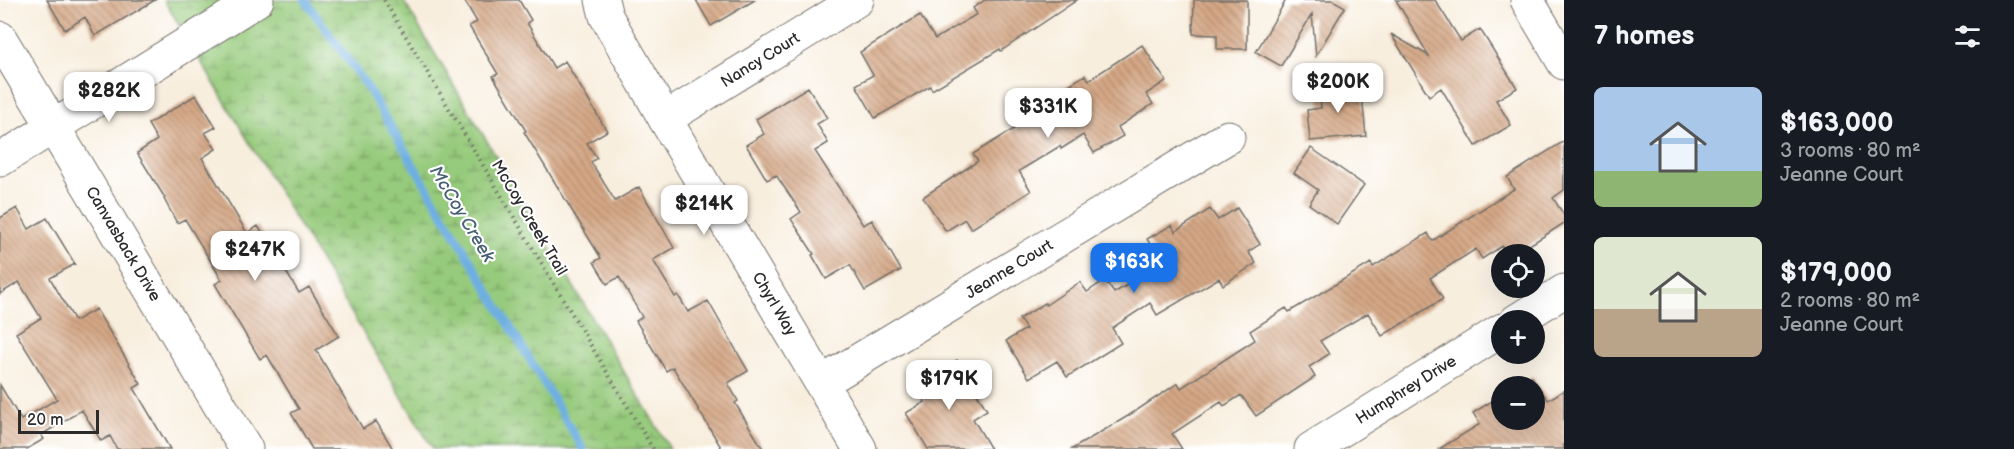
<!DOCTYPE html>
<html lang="en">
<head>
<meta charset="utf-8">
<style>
  :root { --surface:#171b24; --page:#20242c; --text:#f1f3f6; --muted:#9ea1a6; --accent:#1a73e8 }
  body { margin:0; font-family:"Balsamiq Sans",sans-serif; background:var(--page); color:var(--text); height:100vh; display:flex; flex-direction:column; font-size:22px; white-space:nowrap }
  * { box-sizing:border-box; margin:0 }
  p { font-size:20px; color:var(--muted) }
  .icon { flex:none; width:33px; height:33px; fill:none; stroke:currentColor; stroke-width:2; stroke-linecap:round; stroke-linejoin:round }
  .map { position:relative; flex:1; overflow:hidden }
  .drawer { display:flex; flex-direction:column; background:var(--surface); width:450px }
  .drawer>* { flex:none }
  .tools { position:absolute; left:1491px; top:244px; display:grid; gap:12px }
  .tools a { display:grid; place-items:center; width:54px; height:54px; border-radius:50%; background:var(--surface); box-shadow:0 6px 24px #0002; font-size:30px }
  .scale { position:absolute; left:18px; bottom:15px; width:81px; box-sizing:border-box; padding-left:6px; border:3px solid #2b2b2b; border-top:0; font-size:16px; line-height:21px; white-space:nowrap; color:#2b2b2b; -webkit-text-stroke:4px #fff; paint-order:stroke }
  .price { position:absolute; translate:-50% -51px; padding:0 14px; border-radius:12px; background:#fff; color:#222; font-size:20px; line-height:39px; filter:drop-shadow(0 2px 3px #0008) }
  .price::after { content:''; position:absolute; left:50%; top:36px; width:18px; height:14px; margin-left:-9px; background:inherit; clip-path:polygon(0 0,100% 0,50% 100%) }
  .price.on { background:var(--accent); color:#fff }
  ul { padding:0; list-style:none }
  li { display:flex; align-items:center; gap:18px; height:150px; padding:0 30px }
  li span { display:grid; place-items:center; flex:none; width:168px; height:120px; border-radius:9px; color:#555 }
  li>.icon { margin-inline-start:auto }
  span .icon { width:72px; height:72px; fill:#fffc; stroke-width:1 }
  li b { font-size:26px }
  h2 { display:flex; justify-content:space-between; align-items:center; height:72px; padding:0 30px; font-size:26px }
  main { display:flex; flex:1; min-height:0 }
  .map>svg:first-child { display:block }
  .wetland { fill:url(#wetland-marsh); stroke:#607a54; stroke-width:1.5 }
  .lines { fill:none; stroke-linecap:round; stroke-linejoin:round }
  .stream { stroke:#6eafe2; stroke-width:8 }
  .building { fill:url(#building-back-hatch) }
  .minor-casing { stroke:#736f6a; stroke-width:35 }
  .path { stroke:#736f6a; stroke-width:4; stroke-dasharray:1.5 4.5; stroke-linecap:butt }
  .minor { stroke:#fff; stroke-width:33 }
  .labels { text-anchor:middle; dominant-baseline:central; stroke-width:4.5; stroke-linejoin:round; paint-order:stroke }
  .street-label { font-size:16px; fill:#2b2b2b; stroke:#fff }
  .water-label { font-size:18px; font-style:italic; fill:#466074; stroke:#fff }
</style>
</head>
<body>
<main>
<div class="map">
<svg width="1564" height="449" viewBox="0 0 1564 449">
  <defs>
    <pattern id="wetland-marsh" width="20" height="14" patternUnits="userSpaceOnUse" patternTransform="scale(1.5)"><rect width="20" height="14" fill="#96ca7c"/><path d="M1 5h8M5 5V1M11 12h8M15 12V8" fill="none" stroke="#7ba466"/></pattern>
    <pattern id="building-back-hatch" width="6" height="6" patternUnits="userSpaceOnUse" patternTransform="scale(1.5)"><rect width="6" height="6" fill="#d5a886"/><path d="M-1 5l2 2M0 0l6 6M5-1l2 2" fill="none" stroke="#ad896e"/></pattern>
  </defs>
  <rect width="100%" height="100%" fill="#fff"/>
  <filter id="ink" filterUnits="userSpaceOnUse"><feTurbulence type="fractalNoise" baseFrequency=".0167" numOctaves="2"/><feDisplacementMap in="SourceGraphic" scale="12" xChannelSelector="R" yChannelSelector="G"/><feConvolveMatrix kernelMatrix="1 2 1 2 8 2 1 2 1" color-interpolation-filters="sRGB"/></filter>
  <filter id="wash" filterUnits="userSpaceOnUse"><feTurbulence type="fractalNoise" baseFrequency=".008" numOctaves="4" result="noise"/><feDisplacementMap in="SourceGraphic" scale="24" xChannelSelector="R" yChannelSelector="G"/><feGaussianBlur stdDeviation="1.35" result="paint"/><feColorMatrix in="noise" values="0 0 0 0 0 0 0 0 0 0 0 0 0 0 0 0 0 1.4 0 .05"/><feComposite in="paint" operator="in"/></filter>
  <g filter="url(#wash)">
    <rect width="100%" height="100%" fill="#f8eede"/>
    <path class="wetland" d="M164,0H403L670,449H433Z"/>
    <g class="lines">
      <path class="stream" d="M305,0L366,85L583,449"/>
    </g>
    <g id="blocks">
      <path class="building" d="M47,0H155L95,36L85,17L65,30Z
        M464,0H519L531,20L527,23L554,68L565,61L607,131L587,143L597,158L591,162L615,201L639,187L674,248L653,260L675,297L678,295L688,312L708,301L748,371L728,383L738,401L735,403L763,449H722L673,367L666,371L636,321L642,317L619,277L607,284L594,262L601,258L524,132L526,131L493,76L498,74L469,26L477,22Z
        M696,0H755L711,26Z
        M985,0H1077L1001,51L1000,49L932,90L930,86L875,118L856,85L873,75L860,52L920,15L935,39L977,14L973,8Z
        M1194,0H1247V49H1217V35L1193,34Z
        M1286,0H1333L1345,7L1316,56L1312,14L1281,66L1256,52Z
        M1396,0H1435L1461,41L1480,29L1517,88L1496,100L1511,125L1476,146L1441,88L1429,96L1391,34L1429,56Z
        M1142,45L1166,81L1146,94L1153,104L1118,127L1123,136L1094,153L1083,135L1061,149L1060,146L1019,171L1031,191L971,229L965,219L946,231L923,197L978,161L973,154L1040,113L1035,106L1085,75L1089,80Z
        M1361,84L1366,136L1310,141L1307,110L1321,108L1319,88Z
        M808,87L827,118L817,124L828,143L815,151L863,225L872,220L901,270L865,291L850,265L826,279L812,255L814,254L791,219L801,212L776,175L767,180L746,145L764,134L756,119Z
        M196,95L216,127L205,133L216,149L202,158L247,233L258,226L299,293L309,287L339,336L316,350L363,429L376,421L393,449H312L291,413L299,409L267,355L260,359L215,284L222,280L185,219L177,223L164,199L165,198L137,153L157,140L148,124Z
        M1564,141V190L1553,198L1564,215V223L1544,236L1513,255H1508L1502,246L1482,259L1476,249L1430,278L1443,299L1382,336L1368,313L1320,341L1329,354L1309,367L1315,377L1256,416L1241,395L1224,406L1221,402L1172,434L1182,449H1072L1128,416L1178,383L1181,388L1255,340L1250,331L1286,308L1289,312L1371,263L1373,267L1428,233L1432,241L1514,189L1507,177Z
        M1311,148L1364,185L1337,224L1309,204L1318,190L1294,173Z
        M17,208L29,229L47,218L75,264L50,278L75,321L96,309L141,384L134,388L170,449H117L110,436L101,441L82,410L41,435L44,439L27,449H0V385L21,420L57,399L16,333L41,318L19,282L0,294V218Z
        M1237,208L1260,244L1248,252L1256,263L1223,285L1219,278L1157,315L1150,303L1112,328L1121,343L1067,377L1057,361L1029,378L1006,341L1026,329L1019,319L1045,303L1046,305L1080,282L1087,292L1105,280L1114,293L1162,264L1147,239L1172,225L1175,232L1210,209L1218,220Z
        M957,360L987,410L973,419L991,449H928L906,413L925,402L915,385Z
        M1532,377L1548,400L1564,390V449H1439L1480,424L1473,413L1498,397L1499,399L1502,397V420H1534V387H1517Z"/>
    </g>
  </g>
  <g filter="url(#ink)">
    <use href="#blocks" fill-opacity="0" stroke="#736f6a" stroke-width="1.5"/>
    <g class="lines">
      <defs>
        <g id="minor">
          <path id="s1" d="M602,0L606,16L665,119L860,449"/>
          <path d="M1527,0L1564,63"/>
          <path id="s2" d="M0,38L246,449"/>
          <path id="s3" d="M665,119L857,0"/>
          <path d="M0,160L257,0"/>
          <path d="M1516,321L1564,291"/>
          <path id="s4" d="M821,383L1228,137"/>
          <path id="s5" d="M1311,449L1502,330"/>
        </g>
      </defs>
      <use href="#minor" class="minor-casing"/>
      <path class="path" d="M384,0L653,449"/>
      <use href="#minor" class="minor"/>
    </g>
  </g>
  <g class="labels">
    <g class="street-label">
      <text stroke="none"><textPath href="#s3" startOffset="112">Nancy Court</textPath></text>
      <text transform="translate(529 218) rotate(59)">McCoy Creek Trail</text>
      <text stroke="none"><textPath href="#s2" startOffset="240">Canvasback Drive</textPath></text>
      <text stroke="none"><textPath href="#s4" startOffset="220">Jeanne Court</textPath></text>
      <text stroke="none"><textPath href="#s1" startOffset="350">Chyrl Way</textPath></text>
      <text stroke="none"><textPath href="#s5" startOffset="112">Humphrey Drive</textPath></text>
    </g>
    <g class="water-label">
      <text transform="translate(462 214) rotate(59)">McCoy Creek</text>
    </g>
  </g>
</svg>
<div class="tools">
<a><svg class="icon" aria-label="locate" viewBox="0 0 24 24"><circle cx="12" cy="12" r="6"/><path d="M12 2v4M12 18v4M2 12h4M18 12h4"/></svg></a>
<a>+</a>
<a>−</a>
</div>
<div class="scale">20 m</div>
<b class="price" style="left:1338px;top:114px">$200K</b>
<b class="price" style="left:109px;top:123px">$282K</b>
<b class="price" style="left:1048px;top:139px">$331K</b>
<b class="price" style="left:704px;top:236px">$214K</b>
<b class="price" style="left:255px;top:282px">$247K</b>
<b class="price on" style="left:1134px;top:294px">$163K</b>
<b class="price" style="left:949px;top:411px">$179K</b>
</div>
<section class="drawer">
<h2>7 homes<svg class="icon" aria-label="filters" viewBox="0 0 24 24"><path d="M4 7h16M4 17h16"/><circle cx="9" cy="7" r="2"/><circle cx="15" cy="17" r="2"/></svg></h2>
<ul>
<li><span style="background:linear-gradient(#a9c7e8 70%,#8fb573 0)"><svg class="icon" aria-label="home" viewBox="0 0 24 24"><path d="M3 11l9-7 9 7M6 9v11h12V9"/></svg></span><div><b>$163,000</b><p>3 rooms · 80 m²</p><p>Jeanne Court</p></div></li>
<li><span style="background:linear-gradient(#dfe7d0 60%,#b9a48a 0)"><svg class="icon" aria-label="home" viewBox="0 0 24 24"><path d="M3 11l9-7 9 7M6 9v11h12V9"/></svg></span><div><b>$179,000</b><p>2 rooms · 80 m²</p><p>Jeanne Court</p></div></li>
</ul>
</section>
</main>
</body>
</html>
